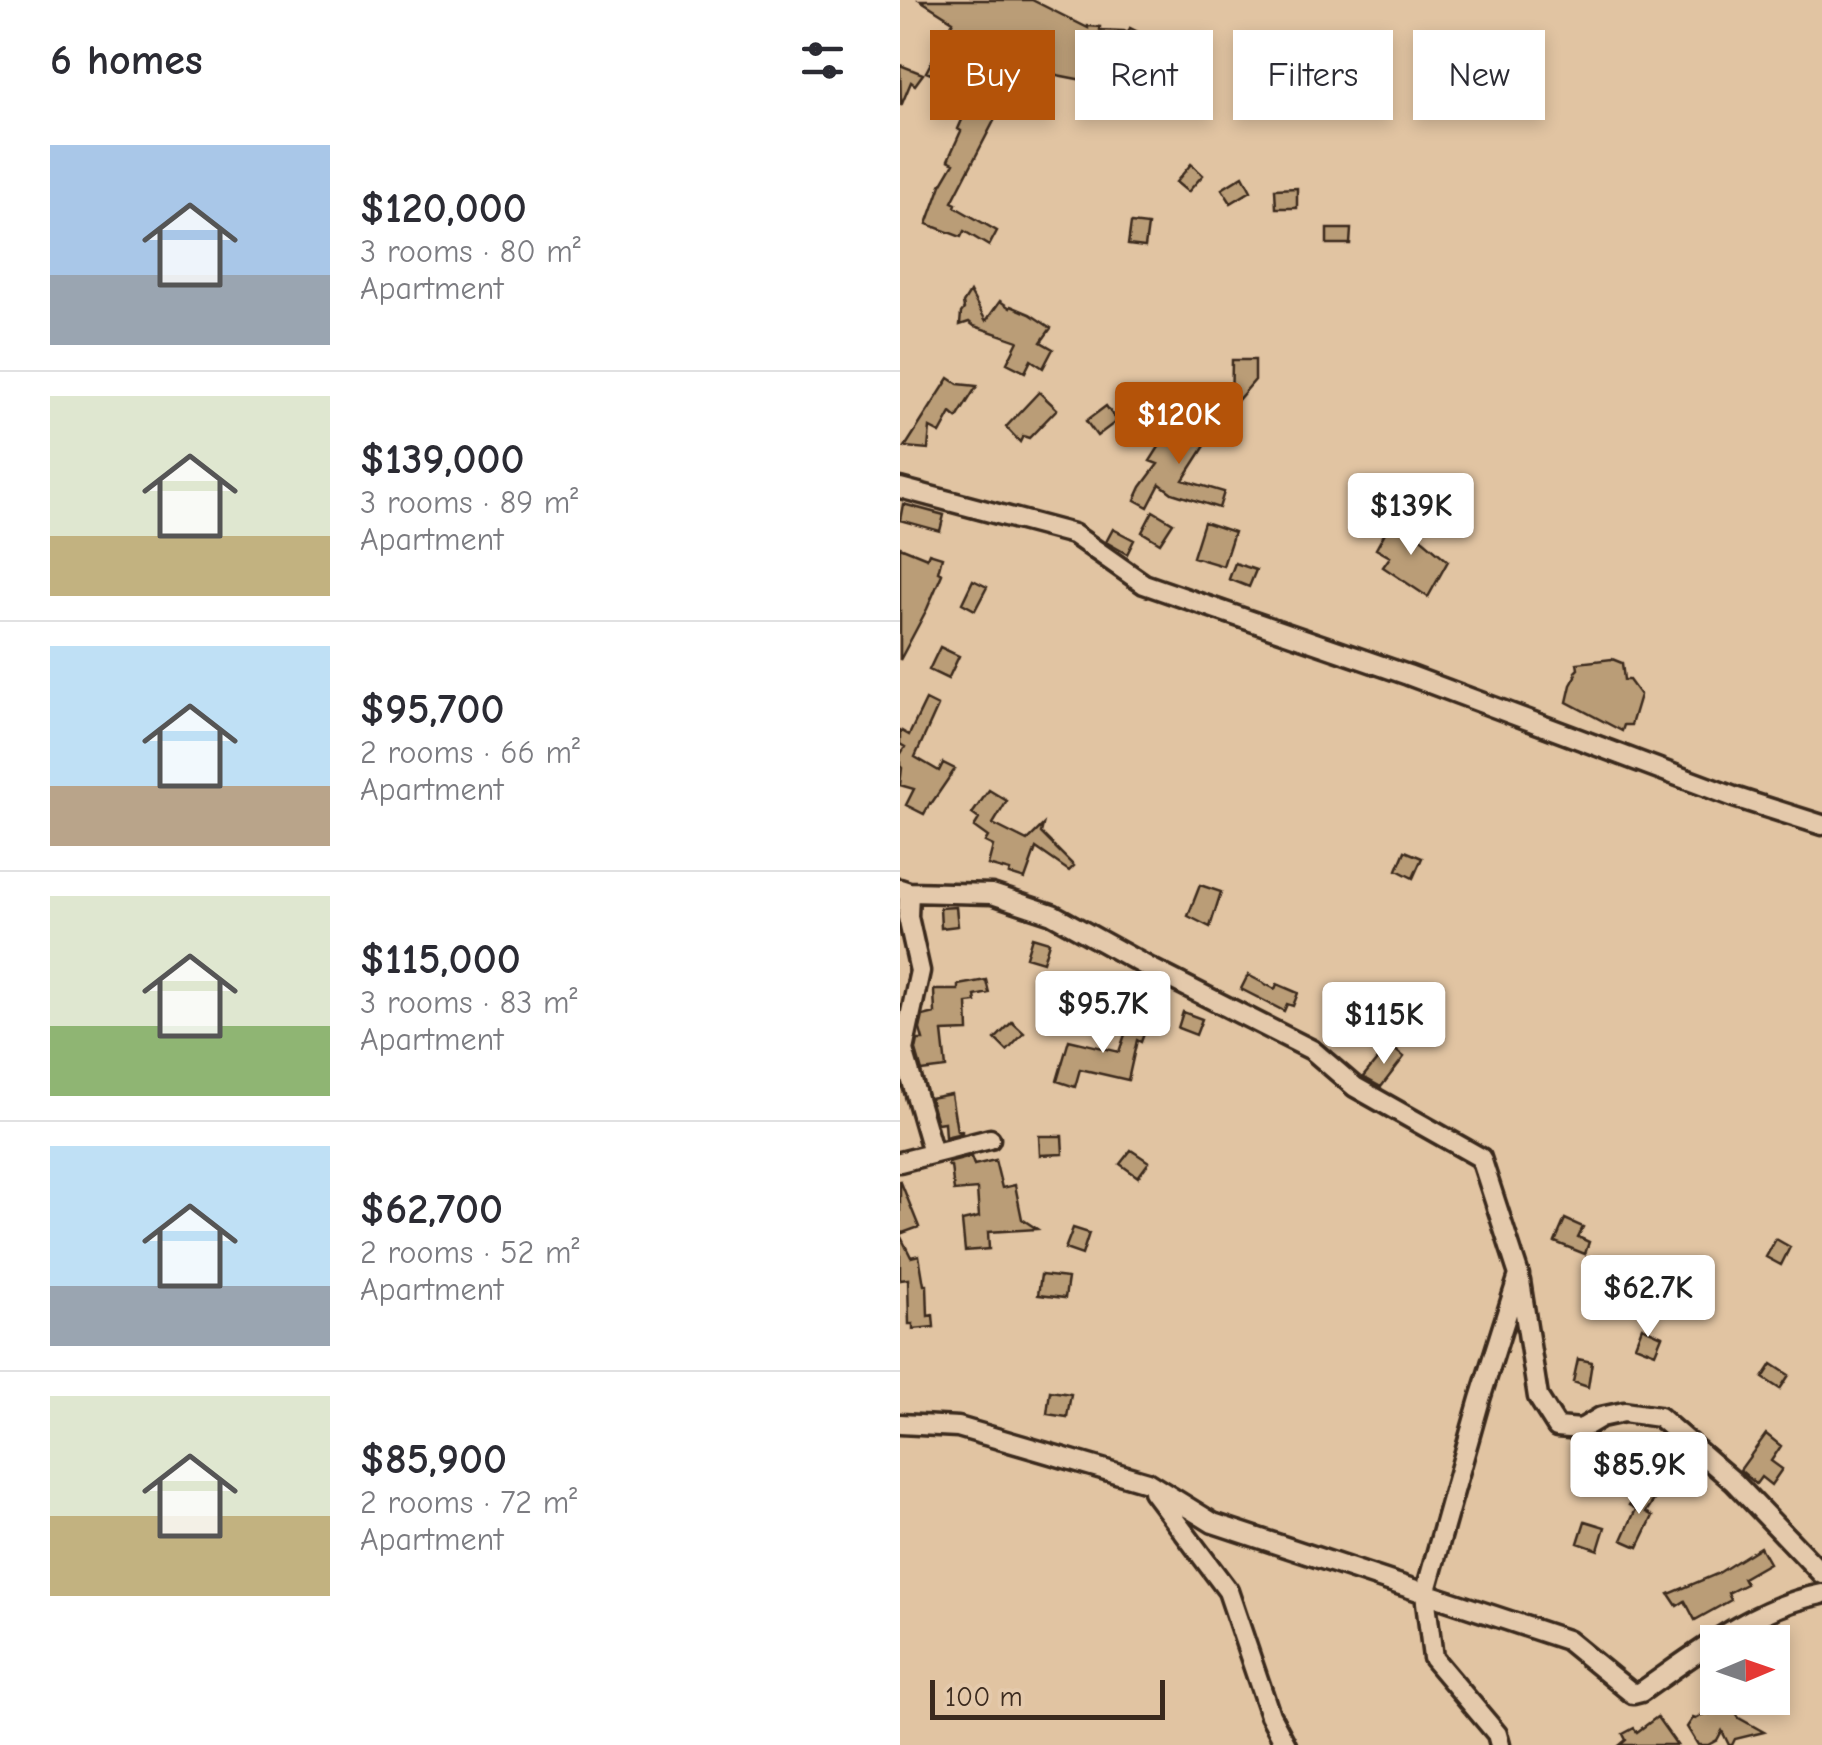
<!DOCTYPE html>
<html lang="en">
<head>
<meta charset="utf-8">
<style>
  :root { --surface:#fff; --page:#f2f2f3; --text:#2b2b33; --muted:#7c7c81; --line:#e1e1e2; --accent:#b45309 }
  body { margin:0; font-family:"Comic Neue",sans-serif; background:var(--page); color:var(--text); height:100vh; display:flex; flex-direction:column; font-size:38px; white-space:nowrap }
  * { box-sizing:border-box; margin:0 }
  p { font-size:32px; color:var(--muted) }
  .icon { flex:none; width:55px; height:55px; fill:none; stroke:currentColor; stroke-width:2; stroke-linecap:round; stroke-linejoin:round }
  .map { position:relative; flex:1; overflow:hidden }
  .details { display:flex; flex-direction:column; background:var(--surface); width:900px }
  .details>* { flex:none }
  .banner { position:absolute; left:30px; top:30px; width:740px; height:90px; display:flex; gap:20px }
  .needle { width:65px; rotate:88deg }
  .tools { position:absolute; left:800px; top:1625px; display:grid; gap:20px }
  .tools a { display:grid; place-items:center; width:90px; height:90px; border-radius:0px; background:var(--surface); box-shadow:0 5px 15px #0003; font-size:50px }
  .scale { position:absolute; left:30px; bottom:25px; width:235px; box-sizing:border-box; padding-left:10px; border:5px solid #3b2a1e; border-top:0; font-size:28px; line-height:35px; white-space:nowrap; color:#3b2a1e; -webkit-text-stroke:8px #e4c9ab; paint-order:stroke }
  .price { position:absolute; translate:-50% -85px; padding:0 22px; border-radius:10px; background:#fff; color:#222; font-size:32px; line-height:65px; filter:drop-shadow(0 2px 5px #0008) }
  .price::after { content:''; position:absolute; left:50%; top:60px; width:30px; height:22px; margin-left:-15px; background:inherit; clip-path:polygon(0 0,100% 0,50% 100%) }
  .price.current { background:var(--accent); color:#fff }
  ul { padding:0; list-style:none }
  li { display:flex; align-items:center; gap:30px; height:250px; padding:0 50px }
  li+li { border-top:2px solid var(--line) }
  li span { display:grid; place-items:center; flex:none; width:280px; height:200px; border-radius:0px; color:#555 }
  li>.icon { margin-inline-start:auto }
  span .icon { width:120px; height:120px; fill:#fffc; stroke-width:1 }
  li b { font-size:42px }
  h2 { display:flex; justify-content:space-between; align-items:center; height:120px; padding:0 50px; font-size:42px }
  .pill { padding:0 35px; border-radius:0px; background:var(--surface); box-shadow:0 5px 15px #0003; font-size:35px; line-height:90px }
  .pill.current { background:var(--accent); color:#fff }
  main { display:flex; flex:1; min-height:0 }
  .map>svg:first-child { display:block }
  .building { fill:#ba9d77; stroke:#3b2a1e; stroke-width:2.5 }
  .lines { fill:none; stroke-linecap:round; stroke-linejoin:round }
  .minor-casing { stroke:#3b2a1e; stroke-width:25 }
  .minor { stroke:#e4c9ab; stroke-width:18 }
</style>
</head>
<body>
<main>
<section class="details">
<h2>6 homes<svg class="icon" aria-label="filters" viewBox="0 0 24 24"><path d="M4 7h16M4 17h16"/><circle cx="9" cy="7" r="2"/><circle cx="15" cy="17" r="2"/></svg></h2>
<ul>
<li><span style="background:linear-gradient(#a9c7e8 65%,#9aa5b1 0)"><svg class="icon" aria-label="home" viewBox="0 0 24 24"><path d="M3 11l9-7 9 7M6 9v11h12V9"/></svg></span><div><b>$120,000</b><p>3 rooms · 80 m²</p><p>Apartment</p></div></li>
<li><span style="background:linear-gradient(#dfe7d0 70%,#c2b280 0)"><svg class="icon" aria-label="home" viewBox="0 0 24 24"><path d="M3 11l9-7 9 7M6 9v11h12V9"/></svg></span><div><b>$139,000</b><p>3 rooms · 89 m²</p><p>Apartment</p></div></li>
<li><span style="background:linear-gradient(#bfe0f5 70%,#b9a48a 0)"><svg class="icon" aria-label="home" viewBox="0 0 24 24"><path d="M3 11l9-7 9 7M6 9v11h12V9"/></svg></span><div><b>$95,700</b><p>2 rooms · 66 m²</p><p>Apartment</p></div></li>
<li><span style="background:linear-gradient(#dfe7d0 65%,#8fb573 0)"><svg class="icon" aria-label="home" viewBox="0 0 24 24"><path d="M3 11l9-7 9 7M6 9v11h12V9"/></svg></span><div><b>$115,000</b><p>3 rooms · 83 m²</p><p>Apartment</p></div></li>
<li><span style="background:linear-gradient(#bfe0f5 70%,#9aa5b1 0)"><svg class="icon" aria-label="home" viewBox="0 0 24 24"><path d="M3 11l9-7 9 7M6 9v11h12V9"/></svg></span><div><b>$62,700</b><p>2 rooms · 52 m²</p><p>Apartment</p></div></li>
<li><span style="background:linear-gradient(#dfe7d0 60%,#c2b280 0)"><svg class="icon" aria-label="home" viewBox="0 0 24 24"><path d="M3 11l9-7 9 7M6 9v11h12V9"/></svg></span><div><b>$85,900</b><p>2 rooms · 72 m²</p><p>Apartment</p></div></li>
</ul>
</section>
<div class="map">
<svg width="922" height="1745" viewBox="0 0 922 1745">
  <rect width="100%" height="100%" fill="#e1c4a2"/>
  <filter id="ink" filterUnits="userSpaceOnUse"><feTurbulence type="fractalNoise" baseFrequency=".01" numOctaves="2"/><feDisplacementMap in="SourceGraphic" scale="20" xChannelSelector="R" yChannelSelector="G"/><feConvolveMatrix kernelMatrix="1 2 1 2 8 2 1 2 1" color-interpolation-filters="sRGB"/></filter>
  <g filter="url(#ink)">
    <path class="building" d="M20,0H132L188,28V26L200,27V30L224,31L228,33L230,28L250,38L249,39L278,52L273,62L293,72L290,79L297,82L284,110L257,97L253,104L236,94L248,71L223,49L222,60L206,57L203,84L157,75L134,64L128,85L113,81L112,85L66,62L57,81L51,78L49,81L26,72L53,21Z
      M0,65L23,74L15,85L11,82L1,106Z
      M69,104L96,117L52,202L56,204L55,207L97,231L89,246L64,231L61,237L27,224L41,185L54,163L48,160L61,131L58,129Z
      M291,164L303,175L288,192L276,182Z
      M343,176L351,191L331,203L322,189Z
      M397,188V208H376L375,189Z
      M231,223L248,225L245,247L228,245Z
      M427,229H451L450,244H427Z
      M70,292L86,321L100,301L110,308L111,306L130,314L151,328L141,342L153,349L143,368L131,360L125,372L107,363L118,341L74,326L69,322L60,325L61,313L64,309L63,303Z
      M332,360H355V380L331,408Z
      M49,378L58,384L77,386L57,418L51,413L40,433L30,428L28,449L5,447Z
      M139,392L157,409L129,438L123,436L120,442L106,427Z
      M206,406L217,421L197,436L186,421Z
      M278,417L310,438L283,480L324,492L319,508L272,493L260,484L248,507L235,500L241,487L258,464L250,461Z
      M3,504L44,515L40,531L0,520Z
      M253,511L273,523L260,543L242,532Z
      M492,520L518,534L517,535L548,561L528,597L483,567L490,557L476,549Z
      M304,522L334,532L323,566L293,557Z
      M213,529L234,540L227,554L206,542Z
      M0,547L27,558L29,553L42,557L38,572L42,574L27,609L0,660Z
      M335,563L356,570L349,587L329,579Z
      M73,580L87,587L75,610L62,603Z
      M40,647L59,656L48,679L29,670Z
      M712,659L722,663L724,680H729L740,695L731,725H724L722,731L667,702L671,685L676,676L675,672L678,669L677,663Z
      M26,700L38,706L15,757L39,771L43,763L55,769L31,804L30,803L24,814L6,805L14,789L0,785L2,768L0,766V755L5,747L0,744V730L9,735Z
      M89,790L107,801L93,824L127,841L143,825L141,833L174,866L169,871L136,848L125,879L109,874L110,871L88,865L93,846L85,842L88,837L74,827L79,819L72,814Z
      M505,851L522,858L513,878L497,870Z
      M300,885L321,892L310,927L288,916Z
      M56,907L58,926L41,928L40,908Z
      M132,937L149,942L143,962L126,957Z
      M348,975L375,989L377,984L398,993L393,1006L387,1004L384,1011L341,989Z
      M86,980L89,993L75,996L76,1002L67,1003L68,1031L42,1032L46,1068L22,1071L16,1050L18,1040H23L20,1029L23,1016L35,1013L34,990H58V985Z
      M283,1012L302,1019L296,1035L278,1028Z
      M232,1014L249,1020L241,1042L237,1040L228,1080L180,1069L175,1087L157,1081L169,1040L219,1052Z
      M112,1022L124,1033L107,1051L95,1039Z
      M489,1045L504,1057L481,1087L463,1077Z
      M51,1094L57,1131H62V1133L45,1137L44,1122L37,1123L30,1098Z
      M139,1136H162L163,1154L140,1155Z
      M231,1150L249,1162L238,1177L220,1164Z
      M71,1157L74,1165L95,1160L102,1188L115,1185L122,1219L137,1229L88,1232L89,1249L65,1251L62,1221L79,1217L77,1189L54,1191L51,1166H48V1163Z
      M0,1180L19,1227L0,1234Z
      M665,1219L683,1227L678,1237L689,1242L685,1254L655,1242Z
      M173,1228L189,1233L182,1255L165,1249Z
      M0,1235L11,1257L19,1255L24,1285H27L28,1316L33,1315L34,1327L13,1329V1324H9L8,1279L0,1280Z
      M876,1239L890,1247L881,1265L866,1257Z
      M141,1275L168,1278L165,1298L138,1295Z
      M742,1327L762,1336L755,1353L735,1345Z
      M678,1359L692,1362L688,1387L673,1382Z
      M872,1364L889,1375L880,1389L863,1378Z
      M150,1391L171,1394L167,1417L147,1414Z
      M866,1434L881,1446L871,1461L882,1469L871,1485L861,1477L856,1484L840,1470Z
      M741,1486L756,1497L746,1512L753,1516L738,1547L722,1540L736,1509L729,1505Z
      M685,1521L705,1527L698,1550L678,1543Z
      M860,1547L869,1563L843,1578L846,1584L828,1593L831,1600L795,1620L785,1601L777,1606L769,1594L817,1574Z
      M830,1705L839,1718L864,1732L835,1739L832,1745H829L822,1731L817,1740L808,1745H798L787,1727L793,1718L796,1719L808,1712L810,1714L815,1709L817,1712L822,1708L824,1710Z
      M757,1717L777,1745H720L726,1740L723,1734L734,1728L737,1732Z"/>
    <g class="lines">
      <defs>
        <path id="minor" d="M0,488L173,534L244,584L508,675L834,797L922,825
          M0,889L9,892L8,917L20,971L3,1050L33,1153
          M9,892L92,894L152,914L248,967L412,1050L455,1087L581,1158L619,1275L580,1399L525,1594L533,1658L597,1734L600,1745
          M0,1162L90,1139
          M620,1281L638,1397L657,1427L681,1429L701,1417L724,1412L759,1417L834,1482L922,1574
          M0,1424L58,1427L247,1482L313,1523L667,1640L733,1694L741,1692C797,1653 854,1607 922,1594
          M253,1491L328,1591L370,1715L386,1745"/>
      </defs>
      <use href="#minor" class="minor-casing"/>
      <use href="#minor" class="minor"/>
    </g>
  </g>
</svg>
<div class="tools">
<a><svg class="needle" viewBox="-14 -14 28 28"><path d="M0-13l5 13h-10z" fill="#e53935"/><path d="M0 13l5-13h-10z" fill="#7c7c81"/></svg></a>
</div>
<div class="scale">100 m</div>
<b class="price current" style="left:279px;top:467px">$120K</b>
<b class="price" style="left:511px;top:558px">$139K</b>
<b class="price" style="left:203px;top:1056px">$95.7K</b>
<b class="price" style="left:484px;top:1067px">$115K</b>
<b class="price" style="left:748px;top:1340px">$62.7K</b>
<b class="price" style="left:739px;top:1517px">$85.9K</b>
<div class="banner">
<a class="pill current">Buy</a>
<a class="pill">Rent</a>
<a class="pill">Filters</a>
<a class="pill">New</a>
</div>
</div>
</main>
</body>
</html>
